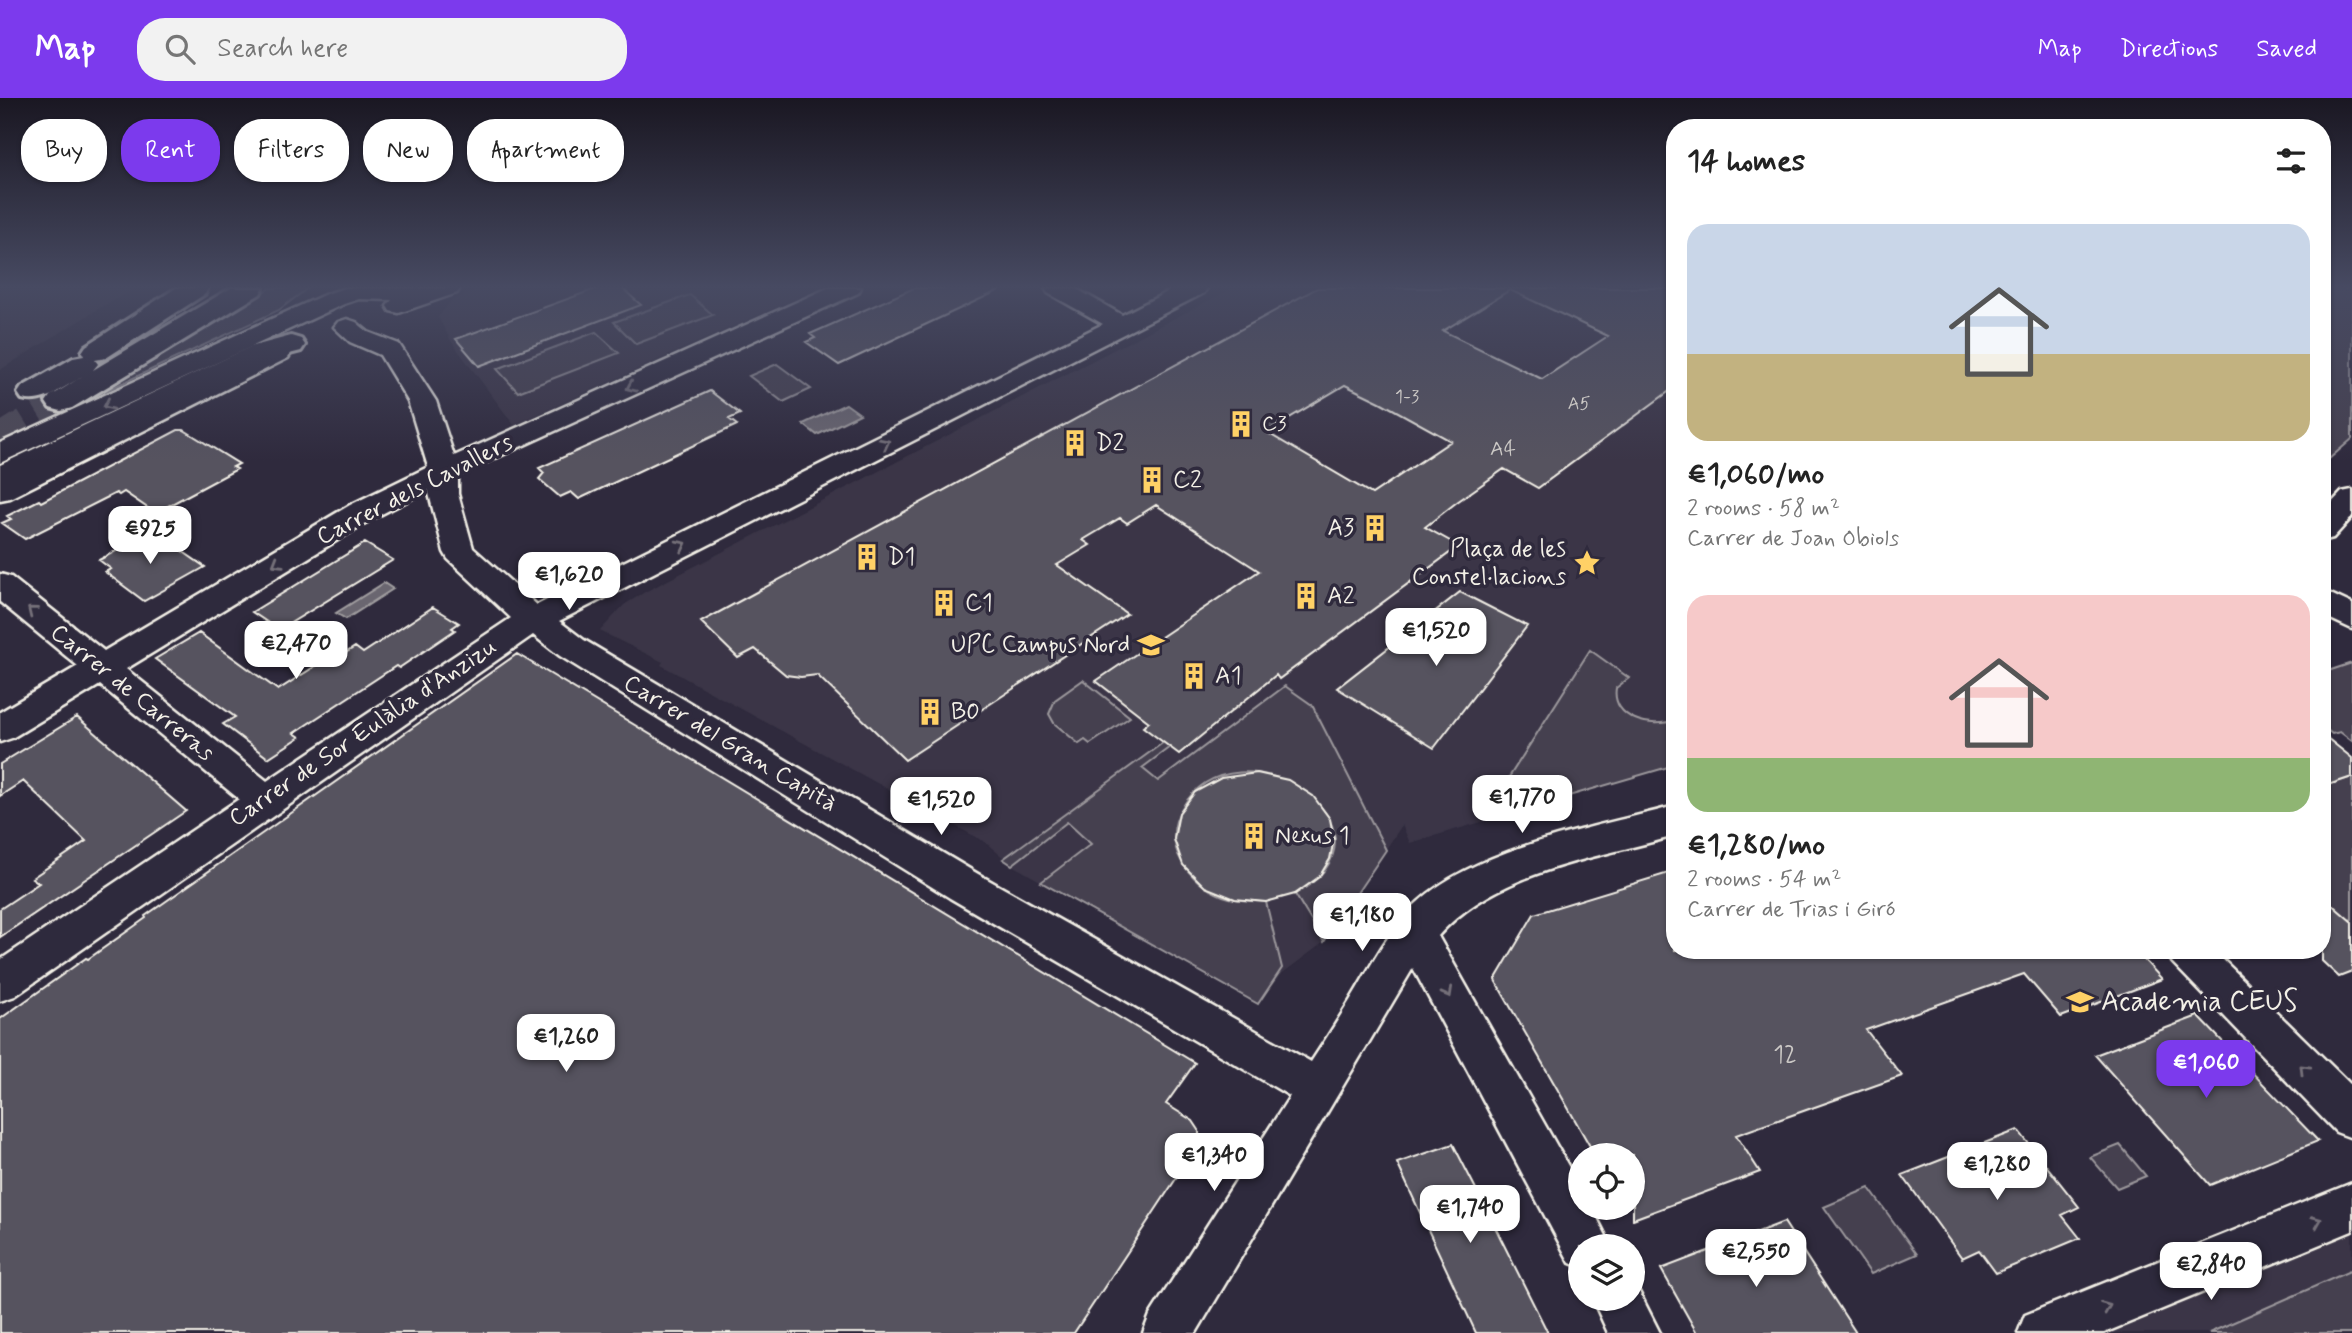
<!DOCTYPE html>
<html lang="en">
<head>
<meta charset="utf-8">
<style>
  :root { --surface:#fff; --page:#f2f2f2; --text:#222; --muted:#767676; --accent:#7c3aed }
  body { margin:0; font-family:Mynerve,sans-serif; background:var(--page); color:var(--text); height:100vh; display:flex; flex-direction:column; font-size:26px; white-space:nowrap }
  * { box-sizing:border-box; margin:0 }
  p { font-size:23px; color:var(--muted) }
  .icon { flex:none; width:38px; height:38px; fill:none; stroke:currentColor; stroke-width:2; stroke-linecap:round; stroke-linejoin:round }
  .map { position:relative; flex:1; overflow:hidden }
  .drawer { position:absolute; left:1666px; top:21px; width:665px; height:840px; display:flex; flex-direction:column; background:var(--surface); border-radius:28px; box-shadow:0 2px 5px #0004 }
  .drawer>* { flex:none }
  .top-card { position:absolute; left:21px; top:21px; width:665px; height:63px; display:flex; gap:14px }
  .controls { position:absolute; left:1568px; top:1045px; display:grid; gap:14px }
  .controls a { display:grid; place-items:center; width:77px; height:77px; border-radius:50%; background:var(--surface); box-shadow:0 2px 5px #0004; font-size:35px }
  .price { position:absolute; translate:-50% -60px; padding:0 16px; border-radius:14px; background:#fff; color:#222; font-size:23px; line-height:46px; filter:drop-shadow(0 2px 4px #0008) }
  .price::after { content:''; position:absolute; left:50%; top:42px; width:21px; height:16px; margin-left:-10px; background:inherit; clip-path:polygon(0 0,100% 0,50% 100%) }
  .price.current { background:var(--accent); color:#fff }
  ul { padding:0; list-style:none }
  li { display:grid; align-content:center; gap:14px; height:371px; padding:0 21px }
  li span { display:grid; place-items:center; height:217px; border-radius:21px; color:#555 }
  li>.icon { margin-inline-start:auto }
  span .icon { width:126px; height:126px; fill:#fffc; stroke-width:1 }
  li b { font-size:30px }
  h2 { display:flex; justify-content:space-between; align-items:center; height:84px; padding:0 21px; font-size:30px }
  .pill { padding:0 24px; border-radius:28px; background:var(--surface); box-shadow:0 2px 5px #0004; font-size:24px; line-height:63px }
  .pill.current { background:var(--accent); color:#fff }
  header { display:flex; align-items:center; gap:42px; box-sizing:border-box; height:98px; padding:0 35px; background:var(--accent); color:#fff }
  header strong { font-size:33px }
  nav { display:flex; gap:38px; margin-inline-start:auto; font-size:24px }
  .search { width:490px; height:63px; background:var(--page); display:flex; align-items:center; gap:18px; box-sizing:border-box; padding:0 24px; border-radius:28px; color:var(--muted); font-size:26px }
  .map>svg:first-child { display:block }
  .built { fill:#3b3647 }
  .green { fill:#454050; stroke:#9c989c; stroke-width:2 }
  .water { fill:#6a6670; stroke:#a19ea0; stroke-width:2 }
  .building { fill:#56525f; stroke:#f4f1e8; stroke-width:2; fill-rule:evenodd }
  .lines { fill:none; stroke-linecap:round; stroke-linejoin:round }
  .highway-tunnel { stroke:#4d4857; stroke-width:31; stroke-dasharray:31 15; stroke-linecap:butt }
  .minor-casing { stroke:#f4f1e8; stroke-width:5 }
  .highway-casing { stroke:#f4f1e8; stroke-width:6 }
  .minor { fill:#2f2a3d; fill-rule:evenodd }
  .highway { fill:#2f2a3d; fill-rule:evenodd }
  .oneway { stroke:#747079 }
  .labels { text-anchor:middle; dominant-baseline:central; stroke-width:7; stroke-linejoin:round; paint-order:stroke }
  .far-number-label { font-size:18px; fill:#ccc9c6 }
  .far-poi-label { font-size:21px; fill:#f4f1e8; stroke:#2f2a3d; text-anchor:start }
  .number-label { font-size:21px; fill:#ccc9c6 }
  .poi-label { font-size:24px; fill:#f4f1e8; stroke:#2f2a3d; text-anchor:start }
  .street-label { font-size:24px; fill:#f4f1e8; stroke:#2f2a3d }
  .near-number-label { font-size:24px; fill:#ccc9c6 }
  .near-poi-label { font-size:28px; fill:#f4f1e8; stroke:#2f2a3d; text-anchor:start }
</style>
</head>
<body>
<header>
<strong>Map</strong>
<div class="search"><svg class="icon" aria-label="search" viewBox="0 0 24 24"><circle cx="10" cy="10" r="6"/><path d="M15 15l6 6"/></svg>Search here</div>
<nav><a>Map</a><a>Directions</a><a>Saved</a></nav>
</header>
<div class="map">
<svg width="2352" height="1235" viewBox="0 0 2352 1235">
  <rect width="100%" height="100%" fill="#2f2a3d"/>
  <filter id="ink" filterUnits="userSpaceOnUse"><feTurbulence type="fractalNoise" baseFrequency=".0143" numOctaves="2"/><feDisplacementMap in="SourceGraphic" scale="14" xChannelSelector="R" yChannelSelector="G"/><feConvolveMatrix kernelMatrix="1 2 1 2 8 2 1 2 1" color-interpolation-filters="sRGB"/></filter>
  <g filter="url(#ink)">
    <path class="built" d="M0,190H137L103,208L0,272Z
      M477,190H819L514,327L451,243L438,219L450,204Z
      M1233,190H1631L1675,208V667L1410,745L1402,727L1324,844L1280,877L1258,906L1012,767L985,744L661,567L663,564L600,533L624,507L645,494Z
      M2352,1118V1235H2084Z"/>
    <path class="green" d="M270,190H308L279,212L97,297L94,296Z
      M2322,190H2352V341L2322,367Z
      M690,197L713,217L636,246L614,224Z
      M596,234L619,255L518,294L497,271Z
      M777,266L811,291L783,304L749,278Z
      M1590,552L1629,580L1616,590C1611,621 1652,631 1675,622V667L1545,705L1506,684Z
      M2352,565V643L2340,634L2332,636L2322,628V575Z
      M1083,582L1130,619L1090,646L1085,642L1079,646L1054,625L1049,616L1055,602Z
      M1285,588L1312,607L1386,752L1324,844L1295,796C1413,730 1237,616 1182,710C1160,746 1188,785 1223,798C1237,803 1251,803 1266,804L1282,870L1258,906L1041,784L1091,746L1067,724L1012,767L1003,761L1164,644L1170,649L1142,670L1158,683Z
      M2352,679V821L2349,822L2322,798V689Z
      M2120,1047L2146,1078L2117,1090L2090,1059Z
      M1869,1090L1917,1156L1871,1176L1824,1109Z
      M2352,1172V1235H2209Z"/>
    <path class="water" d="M846,306L860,316L817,337L803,326Z
      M384,485L393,491L346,521L336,515Z"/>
    <path class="building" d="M598,190H622L641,207L479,268L456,241Z
      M914,190H1004L839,267L806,244L815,240L810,236Z
      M1317,190H1675V289L1538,390L1504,371L1457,404L1425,429L1459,448L1279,581L1276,577L1179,656L1143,629L1149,624L1096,583L1259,473L1156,407L1127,425L1120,420L1083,442L1090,447L1057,467L1127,516L905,662L817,577L801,579L786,577L755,551L738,560L701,524ZM1510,192L1608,238L1542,281L1443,233ZM1345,287L1380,304L1451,343L1372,396L1266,334Z
      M710,293L740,316L729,321L737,327L579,401L571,394L560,399L539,381L544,375L539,370Z
      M178,332H184L239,366L233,369L237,371L155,415L124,394L119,397L116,395L25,441L2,425L11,421L7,418L39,402L41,404Z
      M153,433L205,469L144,503L105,474L111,471L99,462Z
      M365,445L393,462L279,532L252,514Z
      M1460,494L1527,528L1434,650L1337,590Z
      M433,509L459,525L452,530L455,532L399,570L396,568L294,635L300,639L268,660L223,626L235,619L155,561L199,535L278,592L342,551L347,554L355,549L363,555Z
      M517,556L1195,965L1166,1006L1193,1023L1199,1032V1046L1074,1235H0V921L86,860L88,861L146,820L145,818Z
      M77,619L186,713L0,839V811L39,785L32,780L86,743L23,683L0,698V666Z
      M2322,636L2352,660V679L2322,689Z
      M1257,675L1288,682L1313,698L1330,721L1334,741L1330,761L1319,779L1295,796L1266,804L1235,801L1205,789L1183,767L1174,741L1179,715L1195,694L1221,680Z
      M1675,773V852H2135L2162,881L2061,919L2024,876L1866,932L1902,978L1736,1037L1760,1074L1633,1121V1057H1595L1495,882L1534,816Z
      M2322,798L2352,824V874L2339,879L2322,863Z
      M2198,918L2318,1043L2210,1087L2095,957Z
      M2018,1032L2079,1109L2062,1117L2080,1140L1996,1175L1979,1152L1962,1160L1902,1077Z
      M1453,1046L1480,1099L1548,1235H1476L1397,1065Z
      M1784,1124L1856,1235H1697L1661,1171Z"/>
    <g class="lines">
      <path class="highway-tunnel" d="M0,342L61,304"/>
      <defs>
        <path id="minor" d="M345,190H460L457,195L399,215L390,213L387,208L392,202L359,201L344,206L0,365V345L326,196Z
          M828,190H861L858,195L458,377V396L473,450L537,507L1103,226L1048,195L1045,190H1075L1122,217L1175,190H1207L1204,195L559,523L584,542L978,776L1311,964C1325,943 1338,922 1351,901C1370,870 1385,839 1410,812C1469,750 1594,730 1675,708V738C1596,760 1495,773 1438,838L1580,1089V1110H1592L1611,1148H1580V1169L1570,1165L1413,870L1196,1235H1143L1150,1217L1290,998L950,800L560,558L533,537L15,898L0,903V862L239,701L100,587L12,640L0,644V614L78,568L0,504V476L11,479L104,553L350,407L428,369L408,303L380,257L350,244L334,229L338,224L347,221L356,224L368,234L399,246L436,303L454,358ZM428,392L444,454L448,461L511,520L267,683L126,571L372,421Z
          M279,246L288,248L292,254L288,260L10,400L0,402V381Z
          M2352,392V419L2333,440L2322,443V415L2342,394Z
          M2322,492L2352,506V531L2322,517Z
          M2166,852H2213L2352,988V1040L2336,1034L2172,864Z
          M2352,1085V1133L2104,1235H2018L2025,1217Z
          M1633,1182L1660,1235H1608L1592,1200H1633Z"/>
        <path id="highway" d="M176,190H208L205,196L106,260L95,262L98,266L93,272L231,190H263L260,196L72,310L61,313L50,310L46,304L50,298L83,278C64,289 45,307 22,301L18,295L22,289L73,260L84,258L82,254L86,248Z
          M291,238L301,241L305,247L301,253L270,261L11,386L0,389V367L250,249Z"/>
      </defs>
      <use href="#minor" class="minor-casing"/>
      <use href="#highway" class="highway-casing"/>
      <use href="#minor" class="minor"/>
      <use href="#highway" class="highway"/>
    </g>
    <defs><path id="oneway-chevron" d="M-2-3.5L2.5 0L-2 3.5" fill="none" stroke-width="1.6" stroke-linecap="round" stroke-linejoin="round" transform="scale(1.75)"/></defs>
    <g class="oneway">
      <use href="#oneway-chevron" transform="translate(631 289) rotate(156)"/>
      <use href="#oneway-chevron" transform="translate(108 307) rotate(155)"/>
      <use href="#oneway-chevron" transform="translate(885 345) rotate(-27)"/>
      <use href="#oneway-chevron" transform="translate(682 447) rotate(-27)"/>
      <use href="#oneway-chevron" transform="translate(277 465) rotate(149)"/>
      <use href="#oneway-chevron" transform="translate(32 513) rotate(-141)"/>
      <use href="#oneway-chevron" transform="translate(1448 895) rotate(61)"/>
      <use href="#oneway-chevron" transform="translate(2304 971) rotate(-135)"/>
      <use href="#oneway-chevron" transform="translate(2317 1123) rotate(-22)"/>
      <use href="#oneway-chevron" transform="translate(2106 1209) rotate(-22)"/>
    </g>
  </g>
  <linearGradient id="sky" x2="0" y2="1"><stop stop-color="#1a1722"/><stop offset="0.52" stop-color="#474a62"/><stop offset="1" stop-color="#474a62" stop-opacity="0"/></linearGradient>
  <rect width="2352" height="363" fill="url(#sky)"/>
  <defs>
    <symbol id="building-bare" viewBox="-9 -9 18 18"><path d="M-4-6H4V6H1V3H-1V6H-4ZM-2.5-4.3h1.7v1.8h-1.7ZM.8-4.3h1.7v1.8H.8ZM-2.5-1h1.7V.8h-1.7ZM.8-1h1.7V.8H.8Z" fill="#ffd166" stroke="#2f2a3d" stroke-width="2.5" paint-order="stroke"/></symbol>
    <symbol id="sight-bare" viewBox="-9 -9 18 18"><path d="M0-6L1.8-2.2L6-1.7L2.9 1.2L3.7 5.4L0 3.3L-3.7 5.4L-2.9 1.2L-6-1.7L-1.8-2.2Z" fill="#ffd166" stroke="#2f2a3d" stroke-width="2.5" paint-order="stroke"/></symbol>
    <symbol id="university-bare" viewBox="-9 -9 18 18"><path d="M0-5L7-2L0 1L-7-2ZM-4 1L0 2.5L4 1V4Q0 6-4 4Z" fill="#ffd166" stroke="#2f2a3d" stroke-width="2.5" paint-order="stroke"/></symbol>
  </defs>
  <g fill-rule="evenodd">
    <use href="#building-bare" x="1222" y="307" width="38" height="38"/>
    <use href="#building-bare" x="1056" y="326" width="38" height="38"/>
    <use href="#building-bare" x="1133" y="363" width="38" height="38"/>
    <use href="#building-bare" x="1356" y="411" width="38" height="38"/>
    <use href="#building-bare" x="848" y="440" width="38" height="38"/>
    <use href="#sight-bare" x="1568" y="446" width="38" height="38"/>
    <use href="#building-bare" x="1287" y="479" width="38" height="38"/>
    <use href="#building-bare" x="925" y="486" width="38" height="38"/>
    <use href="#university-bare" x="1132" y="528" width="38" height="38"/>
    <use href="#building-bare" x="1175" y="559" width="38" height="38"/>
    <use href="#building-bare" x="911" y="595" width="38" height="38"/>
    <use href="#building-bare" x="1235" y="719" width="38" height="38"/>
    <use href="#university-bare" x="2061" y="885" width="38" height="38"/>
  </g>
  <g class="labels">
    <g class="far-number-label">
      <text x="1407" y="299">1-3</text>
      <text x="1579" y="306">A5</text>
    </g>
    <g class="far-poi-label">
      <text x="1262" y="326">C3</text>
    </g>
    <g class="number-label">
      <text x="1503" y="351">A4</text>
    </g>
    <g class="poi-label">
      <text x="1096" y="345">D2</text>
      <text x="1173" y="382">C2</text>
      <text x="1354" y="430" text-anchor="end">A3</text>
      <text x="1566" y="451" text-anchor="end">Plaça de les<tspan x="1566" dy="28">Constel·lacions</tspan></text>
      <text x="888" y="459">D1</text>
      <text x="1327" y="498">A2</text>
      <text x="965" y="505">C1</text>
      <text x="1130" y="547" text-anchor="end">UPC Campus Nord</text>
      <text x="1215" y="578">A1</text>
      <text x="951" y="614">B0</text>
      <text x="1275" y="738">Nexus 1</text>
    </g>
    <g class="street-label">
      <text transform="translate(415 392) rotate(-27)">Carrer dels Cavallers</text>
      <text transform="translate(132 595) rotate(39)">Carrer de Carreras</text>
      <text transform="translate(363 635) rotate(-34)">Carrer de Sor Eulàlia d'Anzizu</text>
      <text transform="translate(730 646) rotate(31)">Carrer del Gran Capità</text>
    </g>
    <g class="near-number-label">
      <text x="1785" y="957">12</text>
    </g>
    <g class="near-poi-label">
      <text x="2101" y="904">Academia CEUS</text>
    </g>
  </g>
</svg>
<div class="controls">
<a><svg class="icon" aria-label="locate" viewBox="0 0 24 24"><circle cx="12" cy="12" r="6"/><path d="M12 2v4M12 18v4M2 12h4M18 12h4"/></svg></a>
<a><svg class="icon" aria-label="layers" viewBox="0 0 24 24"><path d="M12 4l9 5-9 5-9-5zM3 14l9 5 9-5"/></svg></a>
</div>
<b class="price" style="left:150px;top:468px">€925</b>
<b class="price" style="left:569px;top:514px">€1,620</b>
<b class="price" style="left:1436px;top:570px">€1,520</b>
<b class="price" style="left:296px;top:583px">€2,470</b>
<b class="price" style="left:1522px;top:737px">€1,770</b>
<b class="price" style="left:941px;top:739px">€1,520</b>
<b class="price" style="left:1362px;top:855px">€1,180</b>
<b class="price" style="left:566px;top:976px">€1,260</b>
<b class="price current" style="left:2206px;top:1002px">€1,060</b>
<b class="price" style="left:1214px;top:1095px">€1,340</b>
<b class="price" style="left:1997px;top:1104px">€1,280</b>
<b class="price" style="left:1470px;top:1147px">€1,740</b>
<b class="price" style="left:1756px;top:1191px">€2,550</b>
<b class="price" style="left:2211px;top:1204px">€2,840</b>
<div class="top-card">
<a class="pill">Buy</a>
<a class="pill current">Rent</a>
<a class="pill">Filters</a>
<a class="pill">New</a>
<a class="pill">Apartment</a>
</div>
<section class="drawer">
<h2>14 homes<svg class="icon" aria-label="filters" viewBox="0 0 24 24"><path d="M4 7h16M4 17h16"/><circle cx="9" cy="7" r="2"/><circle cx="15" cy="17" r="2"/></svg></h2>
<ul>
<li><span style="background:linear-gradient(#c9d6e8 60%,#c2b280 0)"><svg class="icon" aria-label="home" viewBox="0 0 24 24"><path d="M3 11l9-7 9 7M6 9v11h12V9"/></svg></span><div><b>€1,060/mo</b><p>2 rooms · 58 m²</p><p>Carrer de Joan Obiols</p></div></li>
<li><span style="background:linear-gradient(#f6c9c9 75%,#8fb573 0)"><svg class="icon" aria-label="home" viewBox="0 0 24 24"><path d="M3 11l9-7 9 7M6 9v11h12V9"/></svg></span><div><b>€1,280/mo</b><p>2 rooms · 54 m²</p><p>Carrer de Trias i Giró</p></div></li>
</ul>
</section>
</div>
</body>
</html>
